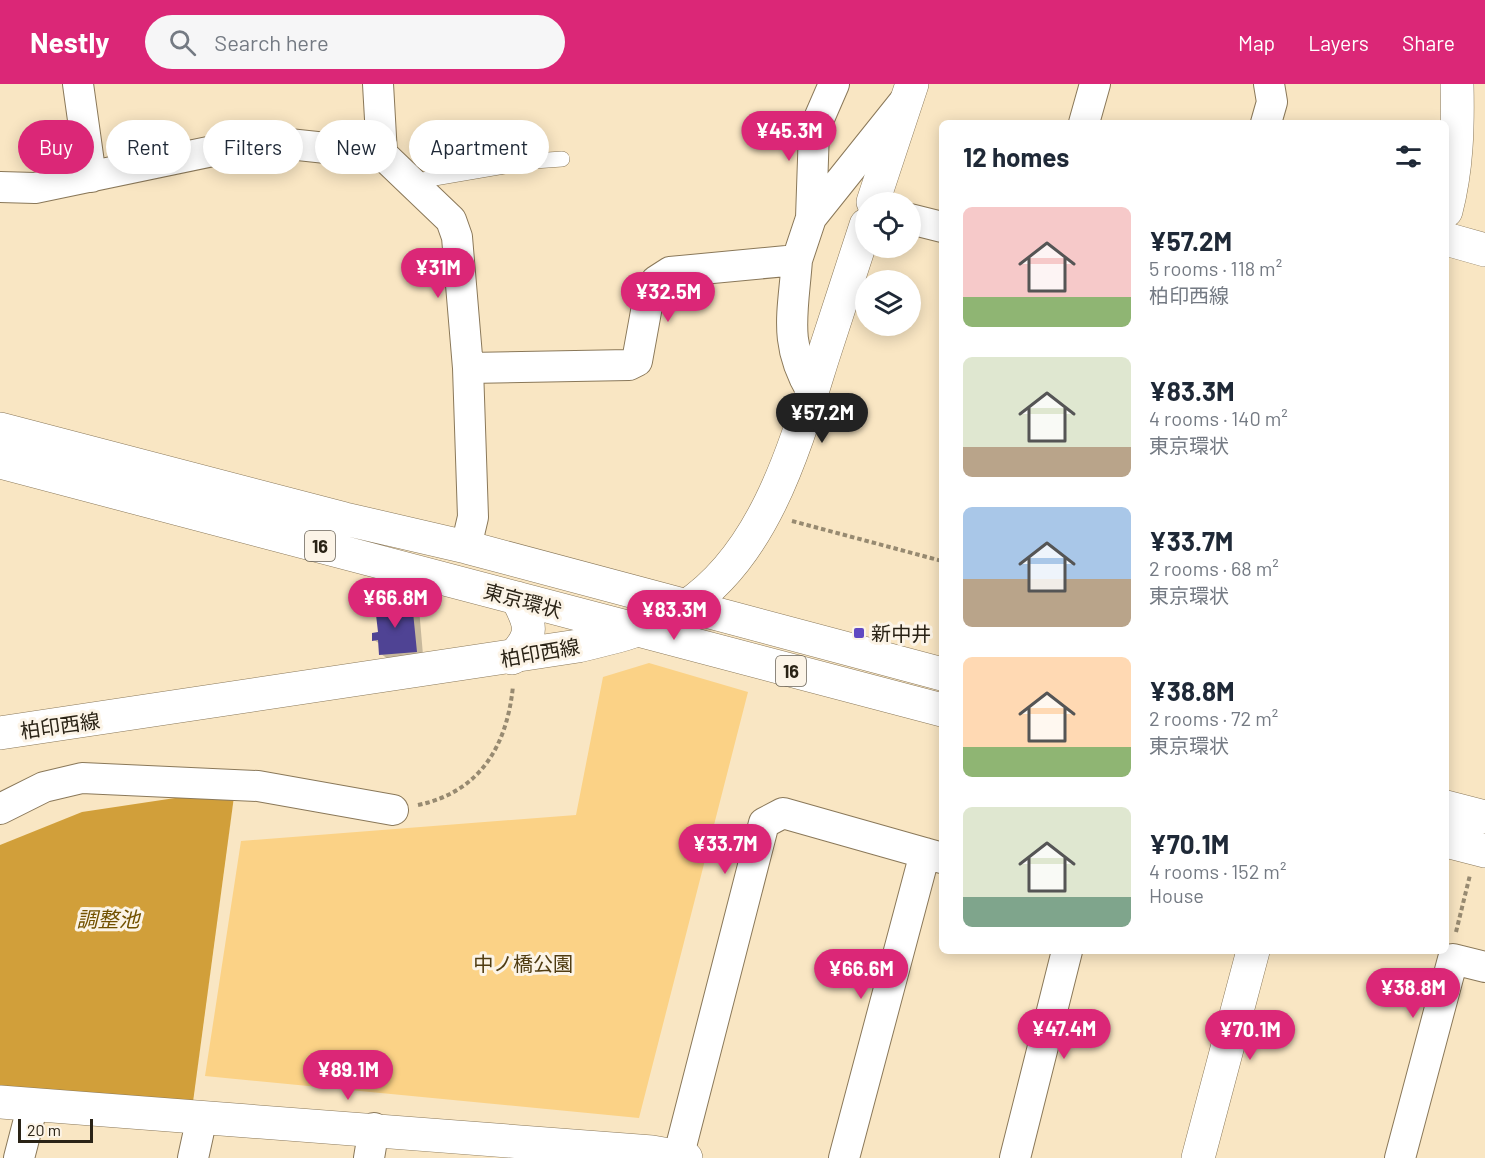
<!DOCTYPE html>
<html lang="en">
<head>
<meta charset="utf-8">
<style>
  :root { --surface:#fff; --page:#f6f6f7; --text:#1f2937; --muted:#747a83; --accent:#db2777 }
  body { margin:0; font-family:Barlow,"Noto Sans JP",sans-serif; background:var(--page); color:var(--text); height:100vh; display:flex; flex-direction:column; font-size:22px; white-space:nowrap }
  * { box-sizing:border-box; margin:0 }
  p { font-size:20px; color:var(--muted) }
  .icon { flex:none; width:33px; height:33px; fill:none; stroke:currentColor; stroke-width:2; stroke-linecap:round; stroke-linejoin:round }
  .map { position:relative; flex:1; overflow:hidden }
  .details { position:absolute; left:939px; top:36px; width:510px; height:834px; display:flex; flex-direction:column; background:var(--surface); border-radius:9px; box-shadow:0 3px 15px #0003 }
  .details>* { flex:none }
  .banner { position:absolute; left:18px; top:36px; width:570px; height:54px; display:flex; gap:12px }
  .tools { position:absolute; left:855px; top:108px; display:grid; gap:12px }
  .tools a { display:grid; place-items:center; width:66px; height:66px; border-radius:50%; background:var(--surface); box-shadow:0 3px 15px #0003; font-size:30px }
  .scale { position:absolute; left:18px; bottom:15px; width:75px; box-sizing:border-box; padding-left:6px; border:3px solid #2a2316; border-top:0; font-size:16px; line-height:21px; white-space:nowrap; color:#2a2316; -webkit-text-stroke:4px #fcf4e7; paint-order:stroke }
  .price { position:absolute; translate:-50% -51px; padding:0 14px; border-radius:21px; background:var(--accent); color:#fff; font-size:20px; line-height:39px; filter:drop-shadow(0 2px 3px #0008) }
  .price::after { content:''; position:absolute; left:50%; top:36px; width:18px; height:14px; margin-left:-9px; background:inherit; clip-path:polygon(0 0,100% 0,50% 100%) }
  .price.selected { background:#222; color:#fff }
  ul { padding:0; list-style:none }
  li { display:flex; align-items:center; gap:18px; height:150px; padding:0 24px }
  li span { display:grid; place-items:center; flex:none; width:168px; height:120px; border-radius:9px; color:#555 }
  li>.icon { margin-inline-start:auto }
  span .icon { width:72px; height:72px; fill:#fffc; stroke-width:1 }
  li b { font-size:26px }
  h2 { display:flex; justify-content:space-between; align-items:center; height:72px; padding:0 24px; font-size:26px }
  .pill { padding:0 21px; border-radius:27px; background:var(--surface); box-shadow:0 3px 15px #0003; font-size:21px; line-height:54px }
  .pill.selected { background:var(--accent); color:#fff }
  header { display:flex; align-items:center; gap:36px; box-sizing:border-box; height:84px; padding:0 30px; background:var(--accent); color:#fff }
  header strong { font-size:28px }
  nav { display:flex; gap:33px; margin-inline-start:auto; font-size:21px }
  .search { width:420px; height:54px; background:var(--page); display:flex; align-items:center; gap:15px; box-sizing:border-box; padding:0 21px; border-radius:33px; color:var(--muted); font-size:22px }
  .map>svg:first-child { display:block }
  .green { fill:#fbd286 }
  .water { fill:#d19f3a }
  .shadow { fill:#0003 }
  .building { fill:#4f4394 }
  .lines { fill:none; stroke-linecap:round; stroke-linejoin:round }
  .lane-casing { stroke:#8a7859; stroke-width:16 }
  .street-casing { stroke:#8a7859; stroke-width:32 }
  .secondary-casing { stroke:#8a7859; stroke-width:34 }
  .highway-casing { stroke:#8a7859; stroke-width:34 }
  .path { stroke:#978a71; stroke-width:4; stroke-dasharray:4.5 3; stroke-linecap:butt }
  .lane { stroke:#fff; stroke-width:15 }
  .street { stroke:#fff; stroke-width:30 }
  .secondary { stroke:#fff; stroke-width:33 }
  .highway { stroke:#fff; stroke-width:33 }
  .poi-dot { fill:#6049c2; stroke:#fcf4e7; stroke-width:2 }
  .labels { text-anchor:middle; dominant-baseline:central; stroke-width:6; stroke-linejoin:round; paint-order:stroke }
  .shield { fill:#fcf4e7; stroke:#696255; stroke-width:1.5 }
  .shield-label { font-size:18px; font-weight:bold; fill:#2a2316 }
  .street-label { font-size:20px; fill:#2a2316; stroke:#fcf4e7 }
  .poi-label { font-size:20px; fill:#2a2316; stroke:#fcf4e7; text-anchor:start }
  .park-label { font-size:20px; fill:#503c12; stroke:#fcf4e7 }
  .water-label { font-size:21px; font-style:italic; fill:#725100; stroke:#fcf4e7 }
</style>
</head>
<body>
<header>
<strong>Nestly</strong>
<div class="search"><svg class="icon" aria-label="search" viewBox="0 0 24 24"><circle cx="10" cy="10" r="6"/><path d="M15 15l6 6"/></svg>Search here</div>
<nav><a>Map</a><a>Layers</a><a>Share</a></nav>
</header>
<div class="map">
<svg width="1485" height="1074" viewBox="0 0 1485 1074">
  <rect width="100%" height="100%" fill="#f9e6c3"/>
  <path class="green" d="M649,579L748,608L639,1034L205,992L241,757L576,731L603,593Z"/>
  <path class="water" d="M235,705L193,1018L0,1003V761L82,728Z"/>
  <path class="shadow" d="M412,520L419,524L423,571L388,575L381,570L380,560L374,556Z"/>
  <path class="building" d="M412,518L417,568L379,571L378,556L372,557V549L378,548L375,522Z"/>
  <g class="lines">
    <defs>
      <path id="lane" d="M411,98L534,77L562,75"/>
      <path id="street" d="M78,0L91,93
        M378,0L382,70L451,136L457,153L468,284L473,433L466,463
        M1084,39L1095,0
        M1266,39L1272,18L1269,0
        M0,103L35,104L261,57L382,70
        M811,134L903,19
        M910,135L942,143
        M797,176L811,134L814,46L834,0
        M468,284L629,281L637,277L649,211L656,197L670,188L797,176C793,230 783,259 812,308
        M0,725L44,703L82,694L258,702L393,726
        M19,1074L33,1020
        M193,1074L202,1033
        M369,1074L374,1044
        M678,1074L764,739L783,729L942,774
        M844,1074L925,769
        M1015,1074L1067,867
        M1400,1074L1453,875L1485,883"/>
      <path id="secondary" d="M873,118L912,0
        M1446,127C1457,85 1458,43 1457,0
        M1446,155L1485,166
        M0,649L578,562C616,553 652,545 685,523C765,470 795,363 822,276C837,231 851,186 866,141
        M0,1018L652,1068L686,1074
        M1198,1074L1253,867"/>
      <path id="highway" d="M0,345L345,435L466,463L942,590
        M0,378L942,626
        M512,574C535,550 531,541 517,514
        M1446,723L1485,733
        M1446,757L1485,767"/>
    </defs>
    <use href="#lane" class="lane-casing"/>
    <use href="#street" class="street-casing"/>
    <use href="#secondary" class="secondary-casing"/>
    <use href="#highway" class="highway-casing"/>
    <path class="path" d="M792,437L942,477
      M418,721C480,708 507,662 513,602
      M1456,848L1470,791"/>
    <use href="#lane" class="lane"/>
    <use href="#street" class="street"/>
    <use href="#secondary" class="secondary"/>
    <use href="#highway" class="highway"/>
  </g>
  <rect class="poi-dot" x="853" y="543" width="12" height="12" rx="3"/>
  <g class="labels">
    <g class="shield">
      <rect x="305" y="447" width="30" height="30" rx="4.5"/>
      <rect x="776" y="572" width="30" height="30" rx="4.5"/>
    </g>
    <g class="shield-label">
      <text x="320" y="462">16</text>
      <text x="791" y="587">16</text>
    </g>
    <g class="street-label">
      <text transform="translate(523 516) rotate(15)">東京環状</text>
      <text transform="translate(540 568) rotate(-10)">柏印西線</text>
      <text transform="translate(60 641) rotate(-8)">柏印西線</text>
    </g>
    <g class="poi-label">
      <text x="871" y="549">新中井</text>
    </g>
    <g class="park-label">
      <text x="523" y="879">中ノ橋公園</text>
    </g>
    <g class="water-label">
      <text x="108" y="834">調整池</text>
    </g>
  </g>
</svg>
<div class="tools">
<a><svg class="icon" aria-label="locate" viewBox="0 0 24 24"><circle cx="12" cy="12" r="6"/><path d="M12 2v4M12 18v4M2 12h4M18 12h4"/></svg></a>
<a><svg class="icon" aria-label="layers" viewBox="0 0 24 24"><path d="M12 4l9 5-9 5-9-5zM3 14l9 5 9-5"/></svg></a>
</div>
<div class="scale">20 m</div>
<b class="price" style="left:789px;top:78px">¥45.3M</b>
<b class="price" style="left:438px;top:215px">¥31M</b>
<b class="price" style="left:668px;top:239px">¥32.5M</b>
<b class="price selected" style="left:822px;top:360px">¥57.2M</b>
<b class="price" style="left:395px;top:545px">¥66.8M</b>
<b class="price" style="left:674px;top:557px">¥83.3M</b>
<b class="price" style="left:725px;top:791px">¥33.7M</b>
<b class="price" style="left:861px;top:916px">¥66.6M</b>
<b class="price" style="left:1413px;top:935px">¥38.8M</b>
<b class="price" style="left:1064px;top:976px">¥47.4M</b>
<b class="price" style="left:1250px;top:977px">¥70.1M</b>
<b class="price" style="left:348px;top:1017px">¥89.1M</b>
<div class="banner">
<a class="pill selected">Buy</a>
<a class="pill">Rent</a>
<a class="pill">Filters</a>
<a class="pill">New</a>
<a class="pill">Apartment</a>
</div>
<section class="details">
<h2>12 homes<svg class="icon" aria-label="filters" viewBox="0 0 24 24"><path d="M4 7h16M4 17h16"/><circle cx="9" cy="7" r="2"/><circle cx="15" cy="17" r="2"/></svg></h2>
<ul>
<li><span style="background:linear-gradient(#f6c9c9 75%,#8fb573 0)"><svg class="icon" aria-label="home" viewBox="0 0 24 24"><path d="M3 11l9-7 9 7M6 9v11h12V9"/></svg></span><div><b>¥57.2M</b><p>5 rooms · 118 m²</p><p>柏印西線</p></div></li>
<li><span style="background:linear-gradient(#dfe7d0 75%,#b9a48a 0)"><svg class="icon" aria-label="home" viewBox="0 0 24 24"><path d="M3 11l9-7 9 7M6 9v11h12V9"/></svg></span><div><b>¥83.3M</b><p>4 rooms · 140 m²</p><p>東京環状</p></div></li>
<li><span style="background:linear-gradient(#a9c7e8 60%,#b9a48a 0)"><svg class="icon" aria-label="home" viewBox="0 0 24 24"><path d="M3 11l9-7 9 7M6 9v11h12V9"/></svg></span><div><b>¥33.7M</b><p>2 rooms · 68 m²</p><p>東京環状</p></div></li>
<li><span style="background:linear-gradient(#ffd9b3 75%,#8fb573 0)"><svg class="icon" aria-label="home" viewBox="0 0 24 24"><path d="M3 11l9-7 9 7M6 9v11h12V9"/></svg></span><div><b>¥38.8M</b><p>2 rooms · 72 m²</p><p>東京環状</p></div></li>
<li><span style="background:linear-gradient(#dfe7d0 75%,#7fa58c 0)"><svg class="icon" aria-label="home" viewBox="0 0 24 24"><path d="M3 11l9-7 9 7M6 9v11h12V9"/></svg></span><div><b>¥70.1M</b><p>4 rooms · 152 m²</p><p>House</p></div></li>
</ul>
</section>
</div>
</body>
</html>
